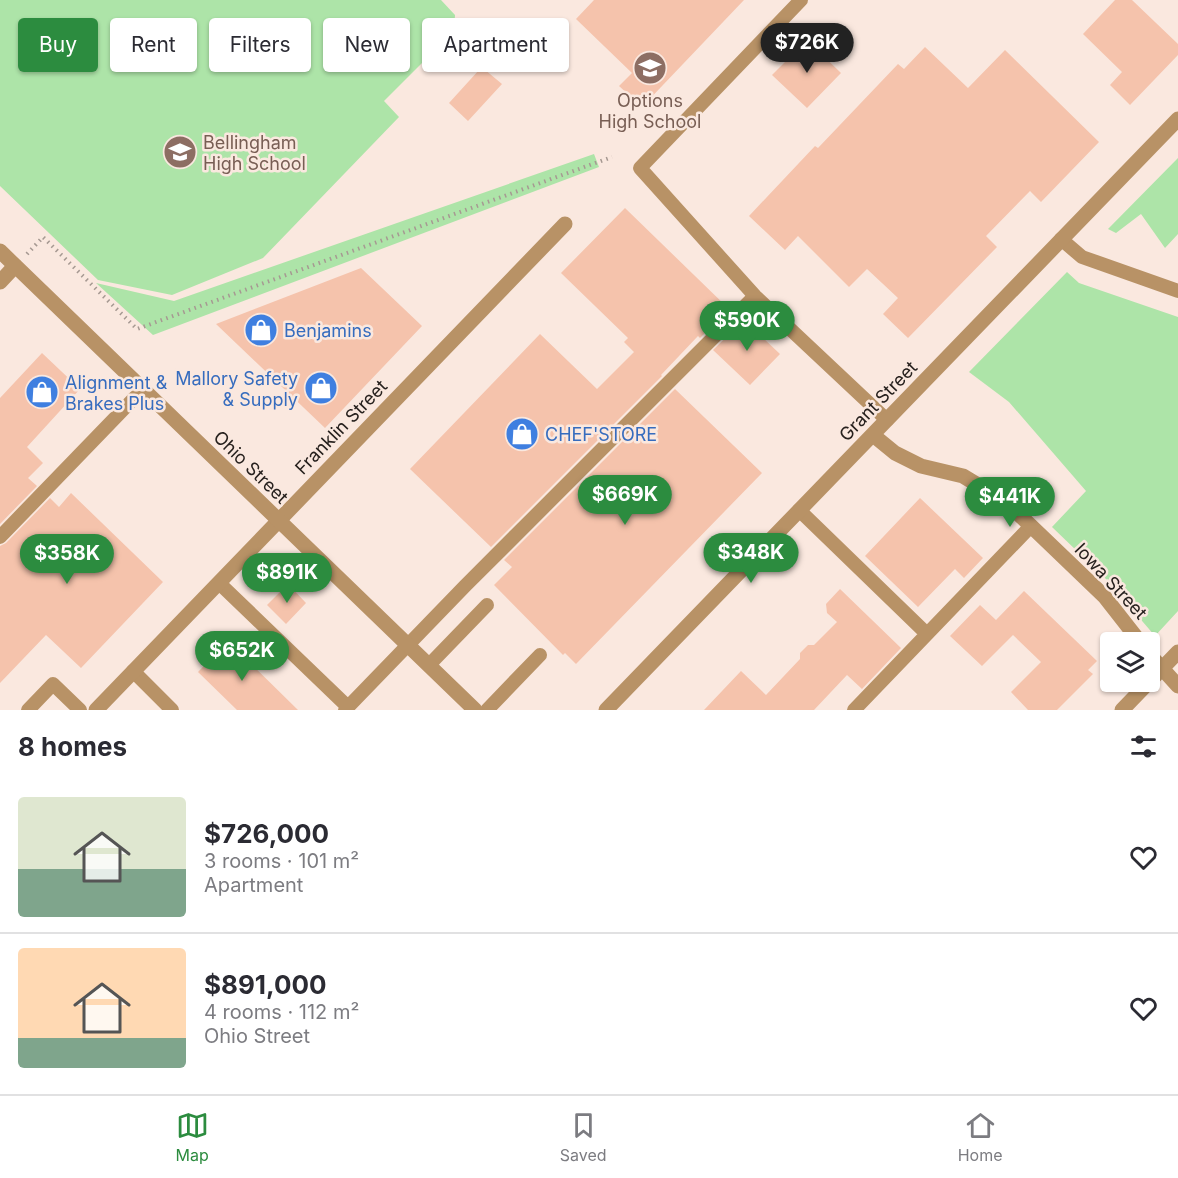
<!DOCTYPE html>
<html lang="en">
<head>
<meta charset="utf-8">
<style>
  :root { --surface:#fff; --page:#f7f7f7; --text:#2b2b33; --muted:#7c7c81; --line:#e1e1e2; --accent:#2c8c3f }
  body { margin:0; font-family:Inter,sans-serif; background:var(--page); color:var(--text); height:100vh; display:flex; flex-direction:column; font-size:22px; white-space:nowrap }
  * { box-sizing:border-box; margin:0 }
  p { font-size:20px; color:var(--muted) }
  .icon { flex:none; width:33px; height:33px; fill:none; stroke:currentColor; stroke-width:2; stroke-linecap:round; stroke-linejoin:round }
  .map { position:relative; height:710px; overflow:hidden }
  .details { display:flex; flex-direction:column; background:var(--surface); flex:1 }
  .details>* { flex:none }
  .banner { position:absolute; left:18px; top:18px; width:600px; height:54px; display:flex; gap:12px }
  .controls { position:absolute; left:1100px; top:632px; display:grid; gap:12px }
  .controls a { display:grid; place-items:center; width:60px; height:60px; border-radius:6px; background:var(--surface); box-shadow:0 2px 4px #0004; font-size:30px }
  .price { position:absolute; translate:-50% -51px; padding:0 14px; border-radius:21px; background:var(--accent); color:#fff; font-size:20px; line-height:39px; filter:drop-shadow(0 2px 3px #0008) }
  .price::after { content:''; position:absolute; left:50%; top:36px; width:18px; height:14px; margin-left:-9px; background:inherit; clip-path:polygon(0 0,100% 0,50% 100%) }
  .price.active { background:#222; color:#fff }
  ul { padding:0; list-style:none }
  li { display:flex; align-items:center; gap:18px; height:150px; padding:0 18px }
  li+li { border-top:2px solid var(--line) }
  li span { display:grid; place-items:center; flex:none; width:168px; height:120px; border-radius:6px; color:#555 }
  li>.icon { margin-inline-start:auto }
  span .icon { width:72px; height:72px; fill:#fffc; stroke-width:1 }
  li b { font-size:26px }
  h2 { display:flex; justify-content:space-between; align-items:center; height:72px; padding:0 18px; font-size:26px }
  .pill { padding:0 21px; border-radius:6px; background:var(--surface); box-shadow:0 2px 4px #0004; font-size:21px; line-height:54px }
  .pill.active { background:var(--accent); color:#fff }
  .tab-bar { display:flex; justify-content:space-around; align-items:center; height:84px; border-top:2px solid var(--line); background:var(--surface); font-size:16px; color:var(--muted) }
  .tab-bar a { display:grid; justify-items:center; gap:3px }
  .tab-bar .active { color:var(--accent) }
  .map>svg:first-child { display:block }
  .green { fill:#ade4a8 }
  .building { fill:#f5c3ac }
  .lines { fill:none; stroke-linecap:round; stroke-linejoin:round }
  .path { stroke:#a69992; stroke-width:4; stroke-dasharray:1.5 4.5; stroke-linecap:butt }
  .service { stroke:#b89266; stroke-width:14 }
  .minor { stroke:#b89266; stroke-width:15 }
  .tertiary { stroke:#b89266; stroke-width:15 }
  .labels { text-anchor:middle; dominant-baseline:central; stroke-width:5; stroke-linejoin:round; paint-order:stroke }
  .education-label { font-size:18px; fill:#785e54; stroke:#fae8df }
  .shop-label { font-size:18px; fill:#366cbe; stroke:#fae8df; text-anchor:start }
  .street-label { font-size:18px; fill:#27211e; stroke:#fae8df }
</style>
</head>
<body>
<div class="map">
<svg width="1178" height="710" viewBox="0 0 1178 710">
  <rect width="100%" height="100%" fill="#fae8df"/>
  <path class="green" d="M0,0H441L455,15L454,31L384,101L399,117L263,258L172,295L98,280L0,186Z
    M594,154L599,167L153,335L96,283L174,301Z
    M1178,158V234L1165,248L1141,214L1116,233L1108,229Z
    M1067,272L1079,283L1178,317V611L1155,636L1106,579L1052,527L1086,491L1009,402L969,372Z"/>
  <path class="building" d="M594,0H744L642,107L619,86L632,73L576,19Z
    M1115,0H1132L1178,44V55L1130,105L1110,85L1122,72L1083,34Z
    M807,40L841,73L807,108L772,75Z
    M925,47L968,88L1005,50L1099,142L1041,202L1030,191L986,236L997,247L908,338L883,314L898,298L867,269L849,287L798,236L785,250L749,216L815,146L818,148L898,64L904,69Z
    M484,69L502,84L468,121L449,103L479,70L481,72Z
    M625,208L729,309L700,338L698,336L661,375L662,376L491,547L410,469L540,334L597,389L634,352L624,342L628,338L561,273Z
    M361,268L422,326L325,428L216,324Z
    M744,320L780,354L750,385L713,350Z
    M42,353L80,389L27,447L43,463L28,478L37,486L0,524V398Z
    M675,389L762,473L576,664L565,653L563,655L494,585L512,567L504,560Z
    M71,493L163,582L81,668L46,635L0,683V546L6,543L50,498L59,507Z
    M920,498L983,558L964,578L955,569L918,607L865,556Z
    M288,584L306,603L286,624L267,605Z
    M840,589L901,648L862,689L847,675L814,710H704L741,671L766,695L800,659V653L808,645H814L837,622L827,613L826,604Z
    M1024,591L1097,661L1088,670L1093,674L1057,710H1028L1011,692L1041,662L1013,635L982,666L950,636L980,605L996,620Z
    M228,641L298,710H237L198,672Z"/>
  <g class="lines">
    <path class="path" d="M27,254L43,237L137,329L612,157"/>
    <path class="service" d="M801,0L640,168L755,296L887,420
      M1061,239L1082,257L1178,291
      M799,510L927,634
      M0,537L143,389
      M219,583L348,707
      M429,665L487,605
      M133,671L172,710
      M28,710L53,684L80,710
      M345,710L465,586L755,296
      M487,710L540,655
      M854,710L1031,526"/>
    <path class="minor" d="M0,282L15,266
      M873,435L895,453L921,466L963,476L1006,502L1104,596L1140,642
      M1149,654L1178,686
      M96,710L565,224
      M606,710L1178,119
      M1122,710L1178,652"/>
    <path class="tertiary" d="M0,251L475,710"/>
  </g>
  <defs>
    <symbol id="school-disc" viewBox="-11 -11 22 22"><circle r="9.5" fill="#8d6e63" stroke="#fae8df"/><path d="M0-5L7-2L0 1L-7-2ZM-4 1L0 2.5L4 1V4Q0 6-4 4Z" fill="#fff"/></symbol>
    <symbol id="shop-disc" viewBox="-11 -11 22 22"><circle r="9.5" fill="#3f7fe0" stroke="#fae8df"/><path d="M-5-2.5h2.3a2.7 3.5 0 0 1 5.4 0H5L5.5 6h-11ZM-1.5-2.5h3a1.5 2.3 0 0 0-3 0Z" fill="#fff"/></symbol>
  </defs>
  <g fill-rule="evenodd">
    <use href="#school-disc" x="631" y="49" width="38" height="38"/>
    <use href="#school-disc" x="161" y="133" width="38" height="38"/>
    <use href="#shop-disc" x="242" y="311" width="38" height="38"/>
    <use href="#shop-disc" x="302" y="369" width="38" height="38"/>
    <use href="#shop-disc" x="23" y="373" width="38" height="38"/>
    <use href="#shop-disc" x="503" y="415" width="38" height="38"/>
  </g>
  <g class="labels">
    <g class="education-label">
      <text x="650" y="100">Options<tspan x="650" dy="21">High School</tspan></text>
      <text x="203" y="142" text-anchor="start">Bellingham<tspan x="203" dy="21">High School</tspan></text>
    </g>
    <g class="shop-label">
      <text x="284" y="330">Benjamins</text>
      <text x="298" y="378" text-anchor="end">Mallory Safety<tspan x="298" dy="21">&amp; Supply</tspan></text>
      <text x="65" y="382">Alignment &amp;<tspan x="65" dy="21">Brakes Plus</tspan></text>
      <text x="545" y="434">CHEF'STORE</text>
    </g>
    <g class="street-label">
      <text transform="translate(878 401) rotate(-46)">Grant Street</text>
      <text transform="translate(341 427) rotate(-46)">Franklin Street</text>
      <text transform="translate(251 467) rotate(44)">Ohio Street</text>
      <text transform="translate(1111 581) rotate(47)">Iowa Street</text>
    </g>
  </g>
</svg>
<div class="controls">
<a><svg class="icon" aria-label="layers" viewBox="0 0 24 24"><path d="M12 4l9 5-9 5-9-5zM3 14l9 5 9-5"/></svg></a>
</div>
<b class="price active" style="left:807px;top:74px">$726K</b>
<b class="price" style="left:747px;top:352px">$590K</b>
<b class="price" style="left:625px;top:526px">$669K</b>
<b class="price" style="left:1010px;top:528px">$441K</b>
<b class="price" style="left:751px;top:584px">$348K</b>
<b class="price" style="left:67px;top:585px">$358K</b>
<b class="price" style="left:287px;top:604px">$891K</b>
<b class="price" style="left:242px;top:682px">$652K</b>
<div class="banner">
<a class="pill active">Buy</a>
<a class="pill">Rent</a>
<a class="pill">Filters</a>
<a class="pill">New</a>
<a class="pill">Apartment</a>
</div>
</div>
<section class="details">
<h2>8 homes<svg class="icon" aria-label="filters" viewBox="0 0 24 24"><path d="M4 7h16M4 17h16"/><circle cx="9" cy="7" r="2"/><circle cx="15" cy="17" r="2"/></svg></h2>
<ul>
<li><span style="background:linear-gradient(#dfe7d0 60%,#7fa58c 0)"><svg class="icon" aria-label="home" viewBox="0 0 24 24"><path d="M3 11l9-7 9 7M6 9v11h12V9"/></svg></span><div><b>$726,000</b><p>3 rooms · 101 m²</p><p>Apartment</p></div><svg class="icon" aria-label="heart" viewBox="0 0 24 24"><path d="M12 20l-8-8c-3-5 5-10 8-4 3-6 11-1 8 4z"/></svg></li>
<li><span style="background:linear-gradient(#ffd9b3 75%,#7fa58c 0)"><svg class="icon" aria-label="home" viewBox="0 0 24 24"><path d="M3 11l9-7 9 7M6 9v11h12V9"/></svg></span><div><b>$891,000</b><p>4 rooms · 112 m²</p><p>Ohio Street</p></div><svg class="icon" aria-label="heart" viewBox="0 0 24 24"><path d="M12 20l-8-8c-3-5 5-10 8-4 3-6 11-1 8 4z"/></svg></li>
</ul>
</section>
<nav class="tab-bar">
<a class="active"><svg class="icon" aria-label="map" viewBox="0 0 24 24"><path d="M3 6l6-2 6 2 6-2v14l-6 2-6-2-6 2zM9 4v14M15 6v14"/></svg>Map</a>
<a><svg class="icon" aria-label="saved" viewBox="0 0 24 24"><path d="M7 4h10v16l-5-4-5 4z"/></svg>Saved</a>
<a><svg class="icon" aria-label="home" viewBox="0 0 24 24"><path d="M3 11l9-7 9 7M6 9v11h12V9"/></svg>Home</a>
</nav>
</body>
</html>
